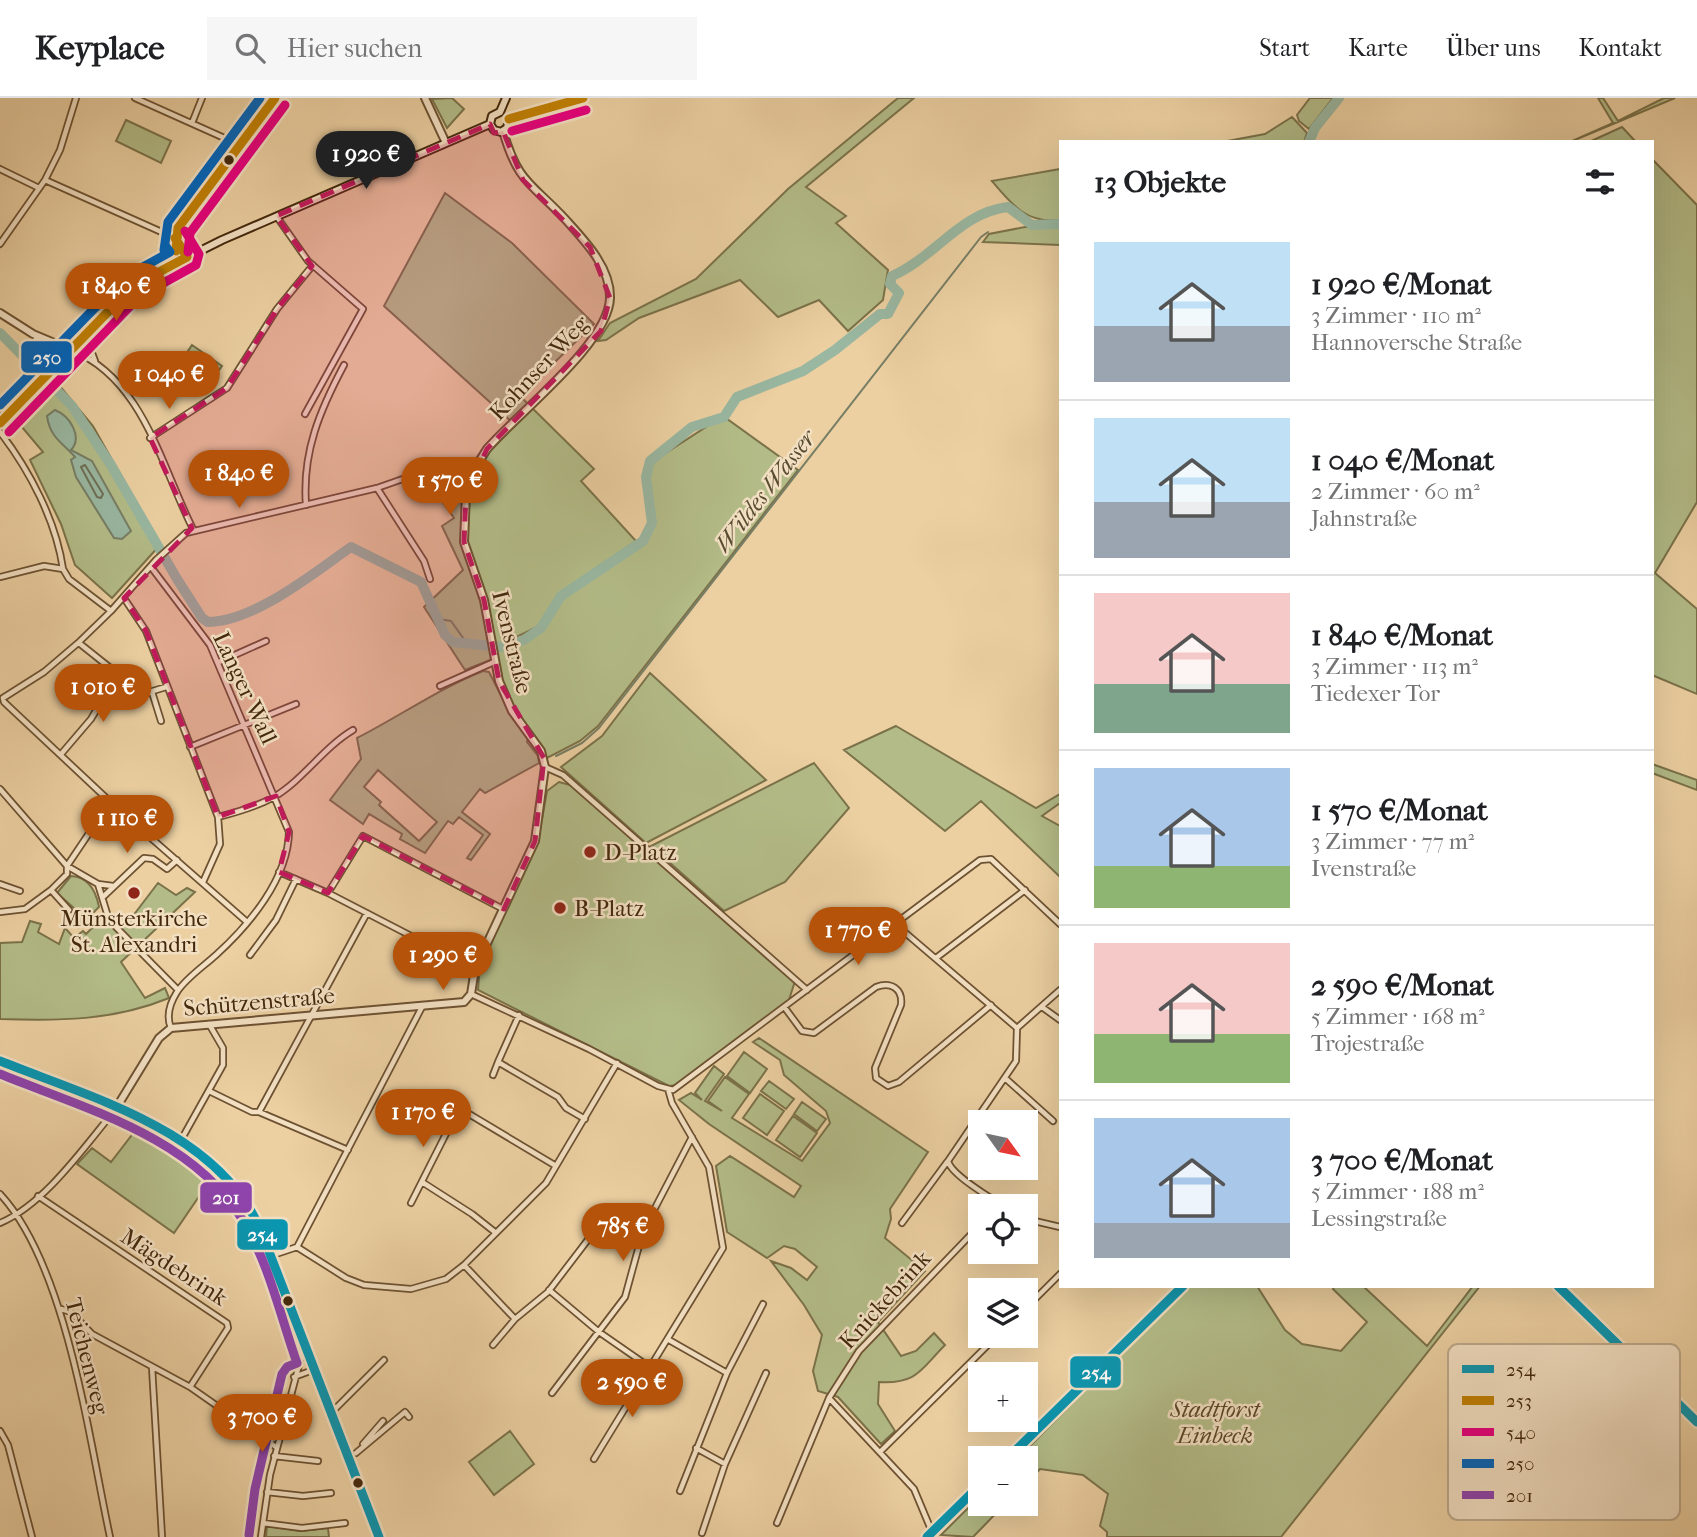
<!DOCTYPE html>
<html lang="de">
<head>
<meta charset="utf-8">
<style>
  :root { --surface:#fff; --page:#f6f6f6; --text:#202124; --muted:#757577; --line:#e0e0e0; --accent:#b45309 }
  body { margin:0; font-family:"IM FELL French Canon",serif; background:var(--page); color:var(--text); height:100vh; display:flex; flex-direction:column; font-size:26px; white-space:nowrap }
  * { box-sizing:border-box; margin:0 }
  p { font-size:23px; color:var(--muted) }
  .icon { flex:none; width:38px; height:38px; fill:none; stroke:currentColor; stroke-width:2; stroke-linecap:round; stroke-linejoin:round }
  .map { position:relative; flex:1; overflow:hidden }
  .drawer { position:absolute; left:1059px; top:42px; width:595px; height:1148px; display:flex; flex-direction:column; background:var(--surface); border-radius:0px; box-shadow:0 7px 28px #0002 }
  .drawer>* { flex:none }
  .needle { width:46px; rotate:123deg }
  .fabs { position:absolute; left:968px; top:1012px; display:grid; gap:14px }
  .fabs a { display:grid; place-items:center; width:70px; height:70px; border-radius:0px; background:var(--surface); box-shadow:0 7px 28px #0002; font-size:35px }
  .price { position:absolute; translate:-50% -60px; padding:0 16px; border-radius:24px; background:var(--accent); color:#fff; font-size:23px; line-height:46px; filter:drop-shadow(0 2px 4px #0008) }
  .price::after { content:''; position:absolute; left:50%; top:42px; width:21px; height:16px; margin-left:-10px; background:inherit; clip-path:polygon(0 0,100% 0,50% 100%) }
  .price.on { background:#222; color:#fff }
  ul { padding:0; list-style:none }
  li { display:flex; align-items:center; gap:21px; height:175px; padding:0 35px }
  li+li { border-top:2px solid var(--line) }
  li span { display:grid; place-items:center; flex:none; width:196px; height:140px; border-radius:0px; color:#555 }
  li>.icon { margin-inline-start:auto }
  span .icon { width:84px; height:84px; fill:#fffc; stroke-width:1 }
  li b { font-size:30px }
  h2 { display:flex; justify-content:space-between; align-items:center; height:84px; padding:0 35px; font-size:30px }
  header { display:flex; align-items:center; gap:42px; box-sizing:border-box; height:98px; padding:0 35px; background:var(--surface); border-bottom:2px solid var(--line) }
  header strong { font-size:33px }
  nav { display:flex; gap:38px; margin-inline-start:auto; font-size:24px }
  .search { width:490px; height:63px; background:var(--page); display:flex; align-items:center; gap:18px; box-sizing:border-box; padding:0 24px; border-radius:0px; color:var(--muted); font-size:26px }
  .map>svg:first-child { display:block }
  .green { fill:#b3bc88; stroke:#7b724a; stroke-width:2; fill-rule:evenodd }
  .water { fill:#99b7a1; stroke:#777e65; stroke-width:2 }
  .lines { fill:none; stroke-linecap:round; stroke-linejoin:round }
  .shore { stroke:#6e7056; stroke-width:2 }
  .stream { stroke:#777e65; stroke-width:2 }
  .river { stroke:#99b7a1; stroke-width:10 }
  .minor-casing { stroke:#6d5232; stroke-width:8 }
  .tertiary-casing { stroke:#6d5232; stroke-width:10 }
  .secondary-casing { stroke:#43280c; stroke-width:10 }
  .minor { stroke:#f3e0c3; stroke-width:4.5 }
  .tertiary { stroke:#f3e0c3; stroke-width:6 }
  .secondary { stroke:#f3e0c3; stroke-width:6 }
  .bus-1-casing { stroke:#f3e0c3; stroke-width:14 }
  .bus-2-casing { stroke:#f3e0c3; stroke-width:14 }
  .bus-3-casing { stroke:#f3e0c3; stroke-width:14 }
  .bus-4-casing { stroke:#f3e0c3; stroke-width:14 }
  .bus-5-casing { stroke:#f3e0c3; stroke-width:14 }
  .bus-1 { stroke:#0a96b1; stroke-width:9 }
  .bus-2 { stroke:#c18004; stroke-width:9 }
  .bus-3 { stroke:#e5007d; stroke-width:9 }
  .bus-4 { stroke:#0065bd; stroke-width:9 }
  .bus-5 { stroke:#8e44ad; stroke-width:9 }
  .marked { fill:#c2185b; fill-opacity:0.2; stroke:#c2185b; stroke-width:5; stroke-dasharray:14 9; stroke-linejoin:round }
  .bus-dot { fill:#43280c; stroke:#f3e0c3; stroke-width:2.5 }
  .poi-dot { fill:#8f2418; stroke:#f3e0c3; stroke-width:2.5 }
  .labels { text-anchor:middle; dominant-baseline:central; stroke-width:5; stroke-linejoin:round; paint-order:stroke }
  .street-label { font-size:23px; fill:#43280c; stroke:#f3e0c3 }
  .poi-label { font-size:23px; fill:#43280c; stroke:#f3e0c3; text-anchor:start }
  .park-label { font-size:23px; font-style:italic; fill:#594625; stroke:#f3e0c3 }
  .water-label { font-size:24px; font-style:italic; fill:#584c31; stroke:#f3e0c3 }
  .key { fill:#f3e0c3; stroke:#bea98c; stroke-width:2 }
  .key-label { font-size:19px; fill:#43280c }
  .line-badge { stroke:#f3e0c3; stroke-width:2.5 }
  .badge-label { font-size:19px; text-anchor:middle; font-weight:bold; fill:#fff }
</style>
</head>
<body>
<header>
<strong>Keyplace</strong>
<div class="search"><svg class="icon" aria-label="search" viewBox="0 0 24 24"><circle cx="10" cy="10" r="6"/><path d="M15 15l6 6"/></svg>Hier suchen</div>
<nav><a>Start</a><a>Karte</a><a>Über uns</a><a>Kontakt</a></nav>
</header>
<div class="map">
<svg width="1697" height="1439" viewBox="0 0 1697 1439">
  <rect width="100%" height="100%" fill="#ecd0a2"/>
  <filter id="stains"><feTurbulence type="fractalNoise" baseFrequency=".00286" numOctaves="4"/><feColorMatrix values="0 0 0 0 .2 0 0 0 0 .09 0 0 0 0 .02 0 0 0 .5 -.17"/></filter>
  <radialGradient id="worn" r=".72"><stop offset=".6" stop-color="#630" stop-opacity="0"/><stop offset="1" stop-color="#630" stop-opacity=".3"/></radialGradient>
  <path class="green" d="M452,0L464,11L447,30L432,1Z
    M898,0H914L806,89L846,118L836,125L888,172L883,202L848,233L819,202L778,219L740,182L639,220L606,242L598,243L610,225L696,181L788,91Z
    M1310,0H1333L1309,31L1299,23L1297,17Z
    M1598,0H1603L1618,23L1664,0H1675L1570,44L1613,25Z
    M1292,19L1307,35L1304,44H1222L1265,36Z
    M126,22L171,43L161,65L116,43Z
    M1622,29L1636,44H1589Z
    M1652,61L1697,107V404L1655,475L1697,511V596L1652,577Z
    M1060,71V122C1027,126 1012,107 992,83Z
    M445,95L512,145L594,226L520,298L594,371L581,383L636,443L559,496L539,528L500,547H495V551H501L542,531L562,500L645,444L654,425L648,379L652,364L723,318L798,372L598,628L580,643L547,660L506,596L495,560L465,572L424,509L463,472L442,428L454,420L426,380L439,375L459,377L461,390L470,392L486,357L514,326L384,208Z
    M1060,128V147L983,144L989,136L1025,129Z
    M192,247L222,268L212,282L182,262Z
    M53,280L93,328L160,447L112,500L75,467L61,426L30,362L43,354L22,329L9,340L0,330V302L17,317Z
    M483,573L489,574L510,615L528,639L527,644L538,658L539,665L485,695L480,691L462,714L490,736L471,762L467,760L483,737L459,719L453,726L448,723L425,755L400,741L402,736L369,716L363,726L330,702L361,661L357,640C400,618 438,591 483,573ZM378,672L437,724L419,743L379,707L381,704L364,689Z
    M650,575L766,682L646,745L561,669L602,638Z
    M896,628L1036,710L1060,696V705L1042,718L1060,728V779L981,703L945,733L844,652Z
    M814,665L849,710L785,784L724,813L651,748Z
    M1652,666L1697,682V692L1652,675Z
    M559,684L570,687L795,883L788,905L678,987L669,988L478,892L480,867L538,744L547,693Z
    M71,778C88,779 96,793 99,809L79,829L75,811L57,795Z
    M158,785L176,797L187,790L195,794L121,864L145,900L165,890L169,900C113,923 59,923 0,921V845L22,844L30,823L41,826L38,834L59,846L65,830L74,840L83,833L86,836L103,819L111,828L114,822L122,820L129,823Z
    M759,940L928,1054L890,1111L891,1121L885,1140L925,1173L878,1224L901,1258L916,1253L934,1235L945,1247C921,1271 918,1286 879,1284L878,1306L895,1333L881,1346L838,1299L818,1293L813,1273L822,1237L804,1207L771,1163L791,1170L807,1182L817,1169L795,1151L784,1148L767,1160L727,1134L716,1068L730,1058L794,1099L801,1088L709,1026L679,1002L691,995L702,1002L695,995L714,968L724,976L705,1003L722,1013L708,1003L725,979L749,996L732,1020L802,1063L830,1025L826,1013L784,977L780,962L753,944Z
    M744,954L767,971L750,995L727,978Z
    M769,983L794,1001L786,1011L761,993Z
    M760,996L784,1013L767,1037L743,1020Z
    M802,1004L826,1021L817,1033L794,1016Z
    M793,1018L817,1035L800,1059L776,1042Z
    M138,1029L178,1049L215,1075L174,1135L77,1066L92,1050L111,1064Z
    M1188,1188H1257L1285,1232L1302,1246L1341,1253L1367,1224L1333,1191L1335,1188H1363L1427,1248L1473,1188H1480L1281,1439H1107V1434L1100,1428L1108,1396L1083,1377L1040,1371L1026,1386V1360H1018Z
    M510,1333L534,1366L494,1397L469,1364Z
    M980,1398V1405H1006L973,1439L941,1437Z
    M267,1428L300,1433L328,1430L329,1439H266Z"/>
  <path class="water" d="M55,312C70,318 83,339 71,352L92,363L131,433L122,441L114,440L76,379L71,362L75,359C63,345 50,340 47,318Z
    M445,376L457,379V391L451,404L438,384L439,379Z"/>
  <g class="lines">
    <path class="shore" d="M85,367L103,396L101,400L97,399L81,369Z"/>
    <path class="stream" d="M439,521L451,523L466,544
      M556,658L582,645L599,630L981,139L988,134"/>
    <path class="river" d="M1309,44L1315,30L1339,0
      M0,235L72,308L111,367L177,481L202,520L208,524C254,524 315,474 351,449L421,484L445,537L453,544L500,549L524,542L541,530L561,498L643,443L652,425L646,379L650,363L692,329L724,319L737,299L803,273L835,252L880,216H888L899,195L890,186L892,178C934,160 961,114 1008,109L1032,127L1060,126"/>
    <defs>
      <path id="minor" d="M135,0L240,47
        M192,25L202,0
        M0,71L39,90
        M45,82L175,140
        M277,119L308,163L363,211L305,316
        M176,140L187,159
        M0,146L45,82L60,52L76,0
        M177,163L174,146L178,130L275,0
        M90,234L89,247L95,263
        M71,252C143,280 161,368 193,431
        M0,334C30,373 56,423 63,471
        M150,340L227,290L277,211L313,167
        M454,368L471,379
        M377,390L424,463L430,481
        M306,407C302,354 320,312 344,267
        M151,469L210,547L289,734C288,781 249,827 216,857C204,868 186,880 177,894C170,905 166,918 171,930
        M0,479L44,468L63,471L69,481L111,513
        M124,500L146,533L218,719L220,746L203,784
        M79,545L143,596L166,589
        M219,564L266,543
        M440,588L494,564
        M152,594L161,623
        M190,649L296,606
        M62,655L91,621L117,577
        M545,669L563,677L807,892
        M0,691L67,768L110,704
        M218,719C238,714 256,709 274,699C304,681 323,650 353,632
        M279,774L328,795L475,871
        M0,786L20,793
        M98,786L109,822L178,892
        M328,795L363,738L503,811
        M104,798L144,760L153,761L167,771L177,762
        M69,812L51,792L67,776V768L98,786L113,788
        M0,814L25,811L51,792
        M247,824L119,712L4,604L3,600L44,574L78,545L111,513L156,462L186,435L377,390L434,370L454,367L475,370
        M895,826L1017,930
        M250,857L276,822L296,781
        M936,860L1025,792
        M471,896L589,951L658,988L673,992L980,762L991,761L1060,826
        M1042,909L1060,922
        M785,910L802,933L814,935L876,889C891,883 903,891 901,907L875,970L876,980L888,988L899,984L991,907
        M519,917L498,964L558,999L566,1010L585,1021
        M1017,930L1060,892
        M493,977L498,964
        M1005,980L1053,1023
        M209,993L252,1014H259L348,1052
        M449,1004L556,1068
        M259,1014L367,815
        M180,1044L223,967V950L209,926
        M422,1084L472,1116L496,1135
        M0,1096C67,1168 89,1342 110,1439
        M38,1098L227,1225L228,1230L190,1289
        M411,1105L459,1010
        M1003,1108C990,1099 951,1077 948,1063L1016,963L1017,930
        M1026,1121L1060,1129
        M0,1125C45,1106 84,1049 115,1012
        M902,1125L947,1064
        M297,1149L346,1180L364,1187L411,1191L446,1181L464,1167L546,1085L617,965
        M270,1158L297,1149L422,909
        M464,1167L515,1221
        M549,1192L599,1234L648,1268
        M1026,1210L1060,1176
        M61,1211L71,1214L92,1236L190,1289L276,1349
        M669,1242L727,1275
        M493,1247L515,1221L548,1194L603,1122L640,1144
        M152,1269L162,1439
        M294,1279L313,1272
        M552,1295L625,1199L643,1133L692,1039
        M829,1300L914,1391L932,1434
        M331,1315L384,1262
        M0,1333L8,1347L32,1439
        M363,1346L383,1323
        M696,1350L725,1366
        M880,1354L998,1237
        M356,1355L405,1314L409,1319
        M274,1358L318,1363
        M594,1361L723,1150L709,1069L672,1005L668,991
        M680,1393L727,1275L763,1206
        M267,1394L303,1398L331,1395
        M263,1425L302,1430L345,1425
        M777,1425L829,1300L859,1253L980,1127
        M702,1435L725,1366L766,1275
        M261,1439L270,1377L304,1248"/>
      <path id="tertiary" d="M425,0L445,43
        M0,215L33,236L71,252
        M37,240L51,253L56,268
        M0,963C75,995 190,1030 240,1095C255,1114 262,1136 270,1158L379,1439
        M115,1012L159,940L171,930L464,904L471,896L475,871L535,743L545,669L541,653L512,613L499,583L484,502L464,444L466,396L475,370L487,351C518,315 609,245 610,200C611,170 585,143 566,122C532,85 518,86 503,33
        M1558,1188L1697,1324
        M1008,1360L1183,1188
        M927,1439L980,1387"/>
      <path id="secondary" d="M500,14L506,0
        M509,21L583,0
        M490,26L494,32L501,34L507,30L509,21
        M490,26L492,18L500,14
        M0,325L133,188L144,181L222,142L490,26"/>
    </defs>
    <use href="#minor" class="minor-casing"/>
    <use href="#tertiary" class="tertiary-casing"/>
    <use href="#secondary" class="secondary-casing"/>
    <use href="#minor" class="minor"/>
    <use href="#tertiary" class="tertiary"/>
    <use href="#secondary" class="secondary"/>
    <defs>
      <path id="bus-1" d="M0,963C92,1000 219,1033 261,1133L379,1439
        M1558,1188L1697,1324
        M1008,1360L1183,1188
        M927,1439L980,1387"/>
      <path id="bus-2" d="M509,21L583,0
        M176,153L178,130L275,0
        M0,325L133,188L187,159L175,140"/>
      <path id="bus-3" d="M512,33L586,12
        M188,154L190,135L285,7
        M9,334L140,198L196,167L199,156L185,133"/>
      <path id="bus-4" d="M164,152L168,124L260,0
        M0,307L125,179L170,154L165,147"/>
      <path id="bus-5" d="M0,976C83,1010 193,1039 242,1121C269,1165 280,1217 297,1265L287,1269L282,1276L255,1391L249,1437"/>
    </defs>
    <use href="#bus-1" class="bus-1-casing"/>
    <use href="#bus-2" class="bus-2-casing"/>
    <use href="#bus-3" class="bus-3-casing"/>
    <use href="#bus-4" class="bus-4-casing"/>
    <use href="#bus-5" class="bus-5-casing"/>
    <use href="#bus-1" class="bus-1"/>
    <use href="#bus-2" class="bus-2"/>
    <use href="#bus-3" class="bus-3"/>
    <use href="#bus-4" class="bus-4"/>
    <use href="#bus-5" class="bus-5"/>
  </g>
  <path class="marked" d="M490,26L494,35L503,33L523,82L590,149L610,200L601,233L487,351L466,396L464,444L484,502L499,583L544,660L535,743L504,811L363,738L328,795L279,774L289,734L276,698L218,719L146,533L124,500L192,430L150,340L227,290L277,211L312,168L276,118Z"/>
  <g class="bus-dot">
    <circle cx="229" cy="62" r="6"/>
    <circle cx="288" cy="1203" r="6"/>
    <circle cx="358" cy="1385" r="6"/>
  </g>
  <g class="poi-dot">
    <circle cx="590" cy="754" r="7"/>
    <circle cx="134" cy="795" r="7"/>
    <circle cx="560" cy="810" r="7"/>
  </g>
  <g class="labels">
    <g class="street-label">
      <text transform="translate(539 270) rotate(-47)">Kohnser Weg</text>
      <text transform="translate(512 544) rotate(76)">Ivenstraße</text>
      <text transform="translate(245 590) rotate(65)">Langer Wall</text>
      <text transform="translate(259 904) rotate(-5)">Schützenstraße</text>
      <text transform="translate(174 1169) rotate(33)">Mägdebrink</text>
      <text transform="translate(885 1202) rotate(-48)">Knickebrink</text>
      <text transform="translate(87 1258) rotate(76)">Teichenweg</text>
    </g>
    <g class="poi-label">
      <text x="604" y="754">D-Platz</text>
      <text x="574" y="810">B-Platz</text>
      <text x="134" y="820" text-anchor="middle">Münsterkirche<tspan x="134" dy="26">St. Alexandri</tspan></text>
    </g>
    <g class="park-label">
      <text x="1215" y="1311">Stadtforst<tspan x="1215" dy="26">Einbeck</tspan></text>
    </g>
    <g class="water-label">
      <text transform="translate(765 393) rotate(-52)">Wildes Wasser</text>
    </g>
  </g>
  <rect x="1448" y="1246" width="232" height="176" rx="10" class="key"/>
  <rect x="1462" y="1267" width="32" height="8" fill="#0a96b1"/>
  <rect x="1462" y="1298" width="32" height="9" fill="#c18004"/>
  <rect x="1462" y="1330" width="32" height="8" fill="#e5007d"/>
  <rect x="1462" y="1361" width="32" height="9" fill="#0065bd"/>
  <rect x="1462" y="1393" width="32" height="8" fill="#8e44ad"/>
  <g class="key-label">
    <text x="1506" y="1278">254</text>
    <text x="1506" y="1309">253</text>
    <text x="1506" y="1341">540</text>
    <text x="1506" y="1372">250</text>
    <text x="1506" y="1404">201</text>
  </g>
  <g class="line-badge">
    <rect x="20" y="242" width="53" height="34" rx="7" fill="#0065bd"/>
    <rect x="199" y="1083" width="54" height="33" rx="7" fill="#8e44ad"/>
    <rect x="236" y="1120" width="53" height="33" rx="7" fill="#0a96b1"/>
    <rect x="1069" y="1257" width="53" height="34" rx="7" fill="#0a96b1"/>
  </g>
  <g class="badge-label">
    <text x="47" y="266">250</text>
    <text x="226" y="1106">201</text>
    <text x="262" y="1143">254</text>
    <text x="1096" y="1281">254</text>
  </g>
  <rect width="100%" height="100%" filter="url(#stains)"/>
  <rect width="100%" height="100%" fill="url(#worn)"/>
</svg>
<div class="fabs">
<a><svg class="needle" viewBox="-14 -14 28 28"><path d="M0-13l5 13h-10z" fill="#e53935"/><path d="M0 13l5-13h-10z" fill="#757577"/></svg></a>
<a><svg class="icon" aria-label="locate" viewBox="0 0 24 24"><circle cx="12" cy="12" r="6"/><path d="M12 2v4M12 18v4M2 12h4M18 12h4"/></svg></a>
<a><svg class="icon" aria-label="layers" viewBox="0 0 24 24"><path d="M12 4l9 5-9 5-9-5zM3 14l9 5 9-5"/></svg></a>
<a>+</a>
<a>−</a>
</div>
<b class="price on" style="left:366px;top:93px">1 920 €</b>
<b class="price" style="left:116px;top:225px">1 840 €</b>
<b class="price" style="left:169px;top:313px">1 040 €</b>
<b class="price" style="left:239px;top:412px">1 840 €</b>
<b class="price" style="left:450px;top:419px">1 570 €</b>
<b class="price" style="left:103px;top:626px">1 010 €</b>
<b class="price" style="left:127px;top:757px">1 110 €</b>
<b class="price" style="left:858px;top:869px">1 770 €</b>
<b class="price" style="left:443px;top:894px">1 290 €</b>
<b class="price" style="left:423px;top:1051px">1 170 €</b>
<b class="price" style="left:623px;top:1165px">785 €</b>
<b class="price" style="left:632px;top:1321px">2 590 €</b>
<b class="price" style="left:262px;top:1356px">3 700 €</b>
<section class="drawer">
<h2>13 Objekte<svg class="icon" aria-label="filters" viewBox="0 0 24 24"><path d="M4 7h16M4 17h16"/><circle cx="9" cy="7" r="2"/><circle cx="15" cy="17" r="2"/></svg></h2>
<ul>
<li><span style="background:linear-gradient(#bfe0f5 60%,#9aa5b1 0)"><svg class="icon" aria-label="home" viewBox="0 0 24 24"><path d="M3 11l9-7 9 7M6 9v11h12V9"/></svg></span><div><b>1 920 €/Monat</b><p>3 Zimmer · 110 m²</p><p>Hannoversche Straße</p></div></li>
<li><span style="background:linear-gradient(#bfe0f5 60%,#9aa5b1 0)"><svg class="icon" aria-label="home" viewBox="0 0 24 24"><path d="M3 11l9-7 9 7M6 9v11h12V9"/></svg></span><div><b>1 040 €/Monat</b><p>2 Zimmer · 60 m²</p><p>Jahnstraße</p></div></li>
<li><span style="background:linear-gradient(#f6c9c9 65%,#7fa58c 0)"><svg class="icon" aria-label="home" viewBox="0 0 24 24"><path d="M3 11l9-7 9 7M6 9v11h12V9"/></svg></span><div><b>1 840 €/Monat</b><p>3 Zimmer · 113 m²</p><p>Tiedexer Tor</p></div></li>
<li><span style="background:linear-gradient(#a9c7e8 70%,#8fb573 0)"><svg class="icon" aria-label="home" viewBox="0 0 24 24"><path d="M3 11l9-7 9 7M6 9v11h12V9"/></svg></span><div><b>1 570 €/Monat</b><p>3 Zimmer · 77 m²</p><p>Ivenstraße</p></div></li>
<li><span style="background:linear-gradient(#f6c9c9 65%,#8fb573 0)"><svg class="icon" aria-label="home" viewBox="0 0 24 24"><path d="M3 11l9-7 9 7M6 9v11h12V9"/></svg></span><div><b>2 590 €/Monat</b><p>5 Zimmer · 168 m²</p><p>Trojestraße</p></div></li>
<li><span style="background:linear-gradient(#a9c7e8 75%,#9aa5b1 0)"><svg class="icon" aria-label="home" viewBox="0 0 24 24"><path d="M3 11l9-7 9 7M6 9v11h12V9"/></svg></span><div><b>3 700 €/Monat</b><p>5 Zimmer · 188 m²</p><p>Lessingstraße</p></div></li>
</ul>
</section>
</div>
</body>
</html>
